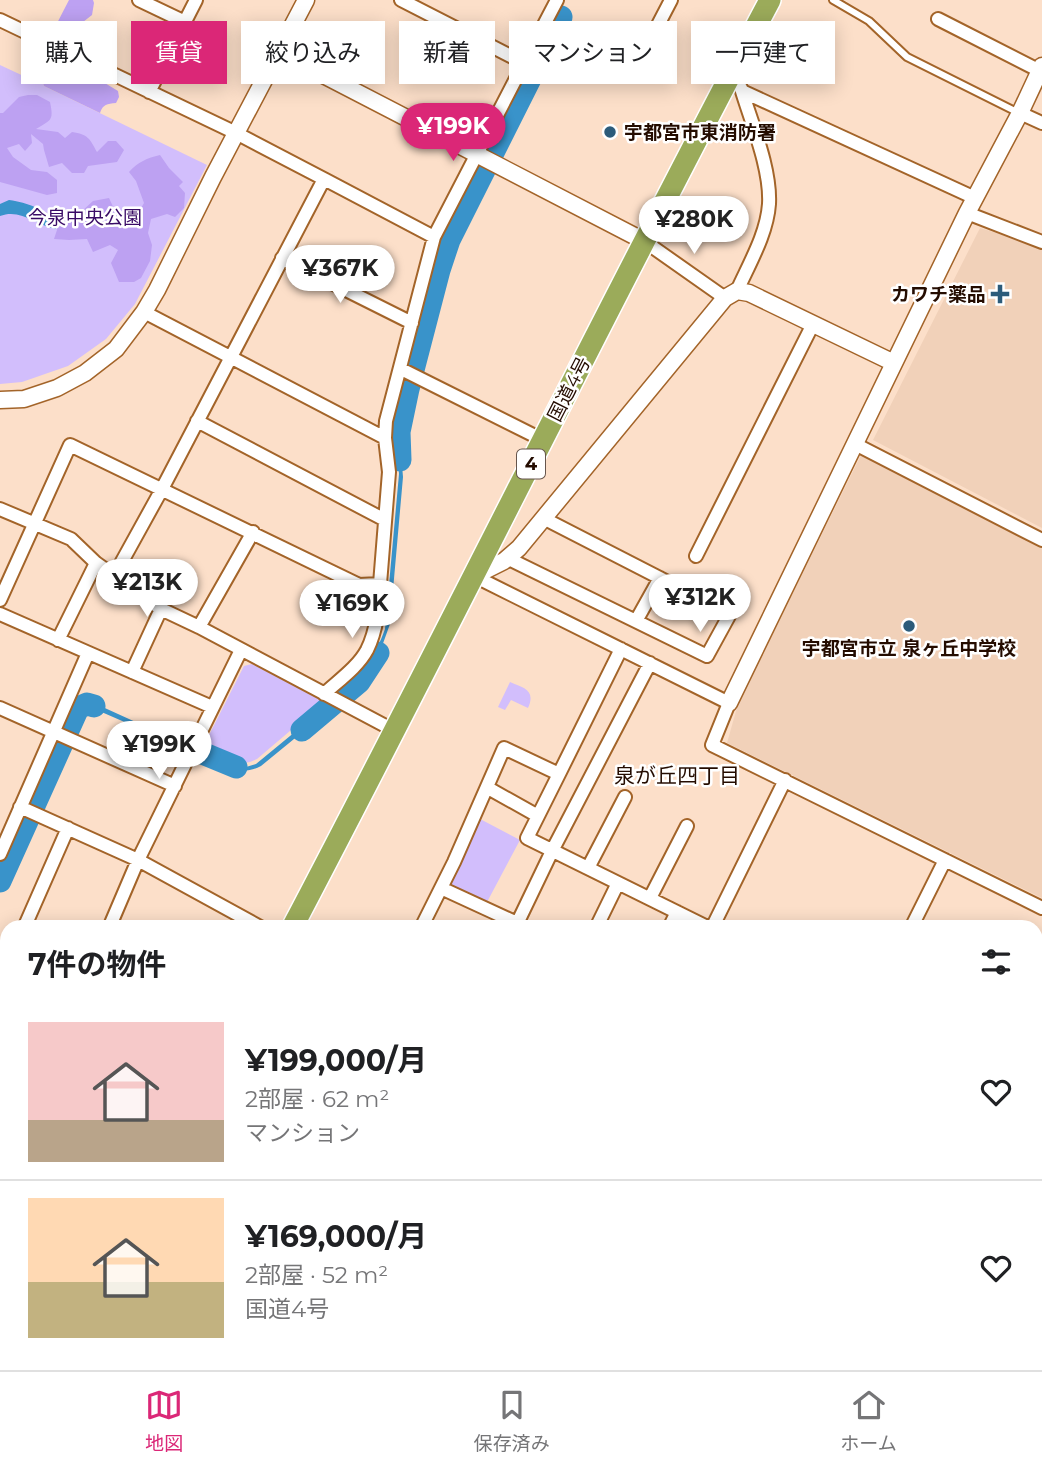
<!DOCTYPE html>
<html lang="ja">
<head>
<meta charset="utf-8">
<style>
  :root { --surface:#fff; --page:#f2f2f2; --text:#202124; --muted:#757577; --line:#e0e0e0; --accent:#db2777 }
  body { margin:0; font-family:Montserrat,"Noto Sans JP",sans-serif; background:var(--page); color:var(--text); height:100vh; display:flex; flex-direction:column; font-size:26px; white-space:nowrap }
  * { box-sizing:border-box; margin:0 }
  p { font-size:23px; color:var(--muted) }
  .icon { flex:none; width:38px; height:38px; fill:none; stroke:currentColor; stroke-width:2; stroke-linecap:round; stroke-linejoin:round }
  .map { position:relative; flex:1; overflow:hidden }
  .panel { position:absolute; left:0px; top:920px; width:1043px; height:450px; display:flex; flex-direction:column; background:var(--surface); border-radius:21px 21px 0 0; box-shadow:0 4px 18px #0003 }
  .panel>* { flex:none }
  .top-card { position:absolute; left:21px; top:21px; width:1001px; height:63px; display:flex; gap:14px }
  .price { position:absolute; translate:-50% -60px; padding:0 16px; border-radius:24px; background:#fff; color:#222; font-size:23px; line-height:46px; filter:drop-shadow(0 2px 4px #0008) }
  .price::after { content:''; position:absolute; left:50%; top:42px; width:21px; height:16px; margin-left:-10px; background:inherit; clip-path:polygon(0 0,100% 0,50% 100%) }
  .price.active { background:var(--accent); color:#fff }
  ul { padding:0; list-style:none }
  li { display:flex; align-items:center; gap:21px; height:175px; padding:0 28px }
  li+li { border-top:2px solid var(--line) }
  li span { display:grid; place-items:center; flex:none; width:196px; height:140px; border-radius:0px; color:#555 }
  li>.icon { margin-inline-start:auto }
  span .icon { width:84px; height:84px; fill:#fffc; stroke-width:1 }
  li b { font-size:30px }
  h2 { display:flex; justify-content:space-between; align-items:center; height:84px; padding:0 28px; font-size:30px }
  .tag { padding:0 24px; border-radius:0px; background:var(--surface); box-shadow:0 4px 18px #0003; font-size:24px; line-height:63px }
  .tag.active { background:var(--accent); color:#fff }
  .tab-bar { display:flex; justify-content:space-around; align-items:center; height:98px; border-top:2px solid var(--line); background:var(--surface); font-size:19px; color:var(--muted) }
  .tab-bar a { display:grid; justify-items:center; gap:4px }
  .tab-bar .active { color:var(--accent) }
  .map>svg:first-child { display:block }
  .built { fill:#f1d1b9 }
  .green { fill:#d2befc }
  .forest { fill:#bda1f2 }
  .water { fill:#3993ca }
  .lines { fill:none; stroke-linecap:round; stroke-linejoin:round }
  .river { stroke:#3993ca; stroke-width:23 }
  .service-casing { stroke:#a36429; stroke-width:10 }
  .minor-casing { stroke:#a36429; stroke-width:16 }
  .tertiary-casing { stroke:#a36429; stroke-width:19 }
  .trunk-casing { stroke:#fff; stroke-width:24 }
  .service { stroke:#fff; stroke-width:6 }
  .minor { stroke:#fff; stroke-width:12 }
  .tertiary { stroke:#fff; stroke-width:16 }
  .trunk { stroke:#9bab5a; stroke-width:21 }
  .poi-dot { fill:#2c5b7a; stroke:#fff; stroke-width:2.5 }
  .labels { text-anchor:middle; dominant-baseline:central; stroke-width:5; stroke-linejoin:round; paint-order:stroke }
  .shield { fill:#fff; stroke:#66554c; stroke-width:2 }
  .shield-label { font-size:18px; font-weight:bold; fill:#240c00 }
  .poi-label { font-size:19px; font-weight:bold; fill:#240c00; stroke:#fff; text-anchor:start }
  .park-label { font-size:19px; fill:#390b66; stroke:#fff }
  .street-label { font-size:19px; fill:#240c00; stroke:#fff }
  .neighbourhood-label { font-size:21px; fill:#240c00; stroke:#fff }
</style>
</head>
<body>
<div class="map">
<svg width="1042" height="1370" viewBox="0 0 1042 1370">
  <rect width="100%" height="100%" fill="#fcdfc9"/>
  <path class="built" d="M980,228L1030,243L1042,249V528L873,440Z
    M861,455L1042,547V898L727,743L738,704Z"/>
  <path class="green" d="M48,50L57,55L43,83L44,86L207,165L135,304L106,339L68,366L22,382L0,384V65L30,79L34,78Z
    M252,664L324,702L257,759L250,762L244,763L204,745L244,666Z
    M510,682C524,688 536,690 528,708L511,700L505,710L498,707Z
    M480,820H482L520,840L486,904L453,889L450,884Z"/>
  <path class="forest" d="M69,0H93L94,3L92,15L83,22L85,32L72,47L58,42L53,31Z
    M56,58L70,68L90,74L118,91L119,97L116,103C107,104 103,104 100,113L44,86L43,83Z
    M28,95H37L50,102C54,121 51,120 36,129L58,132L65,138L72,132C88,134 90,139 97,152L108,141H116L124,150L117,162L88,166L84,173H72L62,163L49,167L44,150L43,144L31,134L32,143L25,151L19,144L7,148L13,157L31,170L47,172L57,180V193L47,195L0,182V113H3L19,97Z
    M160,155L169,168L183,182L179,186L185,193L184,208L175,217L167,214L151,219L148,233L152,245L150,261L141,278L134,282H119L111,263L118,250L110,245L93,252L87,239L69,240L54,239L57,230L55,211L81,212L93,201L109,198L115,211L136,217L144,203L136,181L129,172C138,162 147,158 160,155Z"/>
  <path class="water" d="M478,179L481,181L449,242L417,362L414,361L447,241Z
    M9,200C29,203 42,208 56,223V229C37,225 20,208 0,216V204Z
    M407,386L410,387L399,429L403,477L390,624L381,649L374,663L365,674L350,689L348,686C366,669 377,652 385,629L399,474L396,429Z
    M83,703L96,704L184,744L182,747L90,707L82,709L75,722L71,720L75,711Z
    M324,708L327,712L261,766C240,777 226,766 206,757L207,754L239,766L246,767L256,764Z"/>
  <g class="lines">
    <path class="river" d="M400,460L399,432L408,389L439,270L449,240L561,17
      M302,730L359,682L378,653
      M154,733L236,767
      M0,881L78,708L87,704L94,706"/>
    <defs>
      <path id="service" d="M833,0L869,21L907,57L1019,113
        M950,1363L952,1370"/>
      <path id="minor" d="M139,0L185,22
        M938,19L1040,71
        M0,20L236,133L324,179L162,489L114,576
        M544,25L634,71L671,0
        M524,63L557,0
        M742,91L975,198
        M149,92L196,0
        M1020,113L1042,123
        M324,179L434,237
        M967,213L1042,242
        M644,241L725,298
        M282,258L412,323
        M737,291C749,264 767,234 769,204C771,168 751,122 741,88
        M144,312L385,438
        M401,369L543,440
        M197,421L385,520
        M855,444L1042,540
        M0,509L71,539L96,563L161,609L199,627
        M253,532L199,627L395,731
        M696,556L813,324
        M507,558L707,656L730,614L543,518
        M474,576L729,703L712,745L1042,908
        M0,600L70,445L359,585L380,584L389,472L385,438L386,421L434,237L524,63L401,0
        M0,614L212,707
        M636,621L660,578
        M58,640L96,563
        M132,672L161,609
        M324,694C338,681 358,667 367,650C377,630 379,606 380,584
        M0,708L175,786
        M488,788L538,816L527,838L709,928
        M20,807L138,860L262,928
        M538,816L559,774
        M0,854L88,653
        M588,868L625,797
        M441,888L517,923
        M650,898L687,826
        M24,928L68,828
        M109,928L138,860L241,650
        M421,928L454,862L504,748L559,774L621,649
        M515,928L552,851L650,663
        M596,928L618,883
        M669,928L677,912
        M712,928L785,780
        M911,928L945,860
        M0,970L7,973
        M1036,1073L1042,1061
        M1036,1087L1042,1090
        M0,1196L7,1182
        M1036,1205L1042,1207
        M831,1363L833,1370
        M99,1370L101,1363
        M187,1370L190,1363
        M275,1370L276,1363
        M544,1370L547,1363
        M590,1370L593,1363
        M650,1370L652,1363
        M719,1370L721,1363
        M992,1370L994,1363"/>
      <path id="tertiary" d="M279,52L644,241
        M0,400L24,399L57,388L85,373L116,349L144,312L157,290L213,177L306,0
        M474,576L504,561L519,548L725,298L737,291L749,293L894,363
        M729,703L967,213L1020,113L1042,66
        M0,1154L7,1157
        M1036,1337L1042,1335
        M512,1363L528,1370
        M872,1370L899,1363"/>
      <path id="trunk" d="M292,928C454,620 607,307 770,0
        M23,1370L29,1363"/>
    </defs>
    <use href="#service" class="service-casing"/>
    <use href="#minor" class="minor-casing"/>
    <use href="#tertiary" class="tertiary-casing"/>
    <use href="#trunk" class="trunk-casing"/>
    <use href="#service" class="service"/>
    <use href="#minor" class="minor"/>
    <use href="#tertiary" class="tertiary"/>
    <use href="#trunk" class="trunk"/>
  </g>
  <g class="poi-dot">
    <circle cx="610" cy="132" r="7"/>
    <path d="M996.5 283.5h7v7h7v7h-7v7h-7v-7h-7v-7h7z"/>
    <circle cx="909" cy="626" r="7"/>
  </g>
  <g class="labels">
    <rect class="shield" x="517" y="449.5" width="28" height="29" rx="5"/>
    <g class="shield-label">
      <text x="531" y="464">4</text>
    </g>
    <g class="poi-label">
      <text x="624" y="132">宇都宮市東消防署</text>
      <text x="986" y="294" text-anchor="end">カワチ薬品</text>
      <text x="909" y="648" text-anchor="middle">宇都宮市立 泉ヶ丘中学校</text>
    </g>
    <g class="park-label">
      <text x="85" y="217">今泉中央公園</text>
    </g>
    <g class="street-label">
      <text transform="translate(569 389) rotate(-63)">国道4号</text>
    </g>
    <g class="neighbourhood-label">
      <text x="677" y="775">泉が丘四丁目</text>
    </g>
  </g>
</svg>
<b class="price active" style="left:453px;top:163px">¥199K</b>
<b class="price" style="left:694px;top:256px">¥280K</b>
<b class="price" style="left:340px;top:305px">¥367K</b>
<b class="price" style="left:147px;top:619px">¥213K</b>
<b class="price" style="left:700px;top:634px">¥312K</b>
<b class="price" style="left:352px;top:640px">¥169K</b>
<b class="price" style="left:159px;top:781px">¥199K</b>
<div class="top-card">
<a class="tag">購入</a>
<a class="tag active">賃貸</a>
<a class="tag">絞り込み</a>
<a class="tag">新着</a>
<a class="tag">マンション</a>
<a class="tag">一戸建て</a>
</div>
<section class="panel">
<h2>7件の物件<svg class="icon" aria-label="filters" viewBox="0 0 24 24"><path d="M4 7h16M4 17h16"/><circle cx="9" cy="7" r="2"/><circle cx="15" cy="17" r="2"/></svg></h2>
<ul>
<li><span style="background:linear-gradient(#f6c9c9 70%,#b9a48a 0)"><svg class="icon" aria-label="home" viewBox="0 0 24 24"><path d="M3 11l9-7 9 7M6 9v11h12V9"/></svg></span><div><b>¥199,000/月</b><p>2部屋 · 62 m²</p><p>マンション</p></div><svg class="icon" aria-label="heart" viewBox="0 0 24 24"><path d="M12 20l-8-8c-3-5 5-10 8-4 3-6 11-1 8 4z"/></svg></li>
<li><span style="background:linear-gradient(#ffd9b3 60%,#c2b280 0)"><svg class="icon" aria-label="home" viewBox="0 0 24 24"><path d="M3 11l9-7 9 7M6 9v11h12V9"/></svg></span><div><b>¥169,000/月</b><p>2部屋 · 52 m²</p><p>国道4号</p></div><svg class="icon" aria-label="heart" viewBox="0 0 24 24"><path d="M12 20l-8-8c-3-5 5-10 8-4 3-6 11-1 8 4z"/></svg></li>
</ul>
</section>
</div>
<nav class="tab-bar">
<a class="active"><svg class="icon" aria-label="map" viewBox="0 0 24 24"><path d="M3 6l6-2 6 2 6-2v14l-6 2-6-2-6 2zM9 4v14M15 6v14"/></svg>地図</a>
<a><svg class="icon" aria-label="saved" viewBox="0 0 24 24"><path d="M7 4h10v16l-5-4-5 4z"/></svg>保存済み</a>
<a><svg class="icon" aria-label="home" viewBox="0 0 24 24"><path d="M3 11l9-7 9 7M6 9v11h12V9"/></svg>ホーム</a>
</nav>
</body>
</html>
